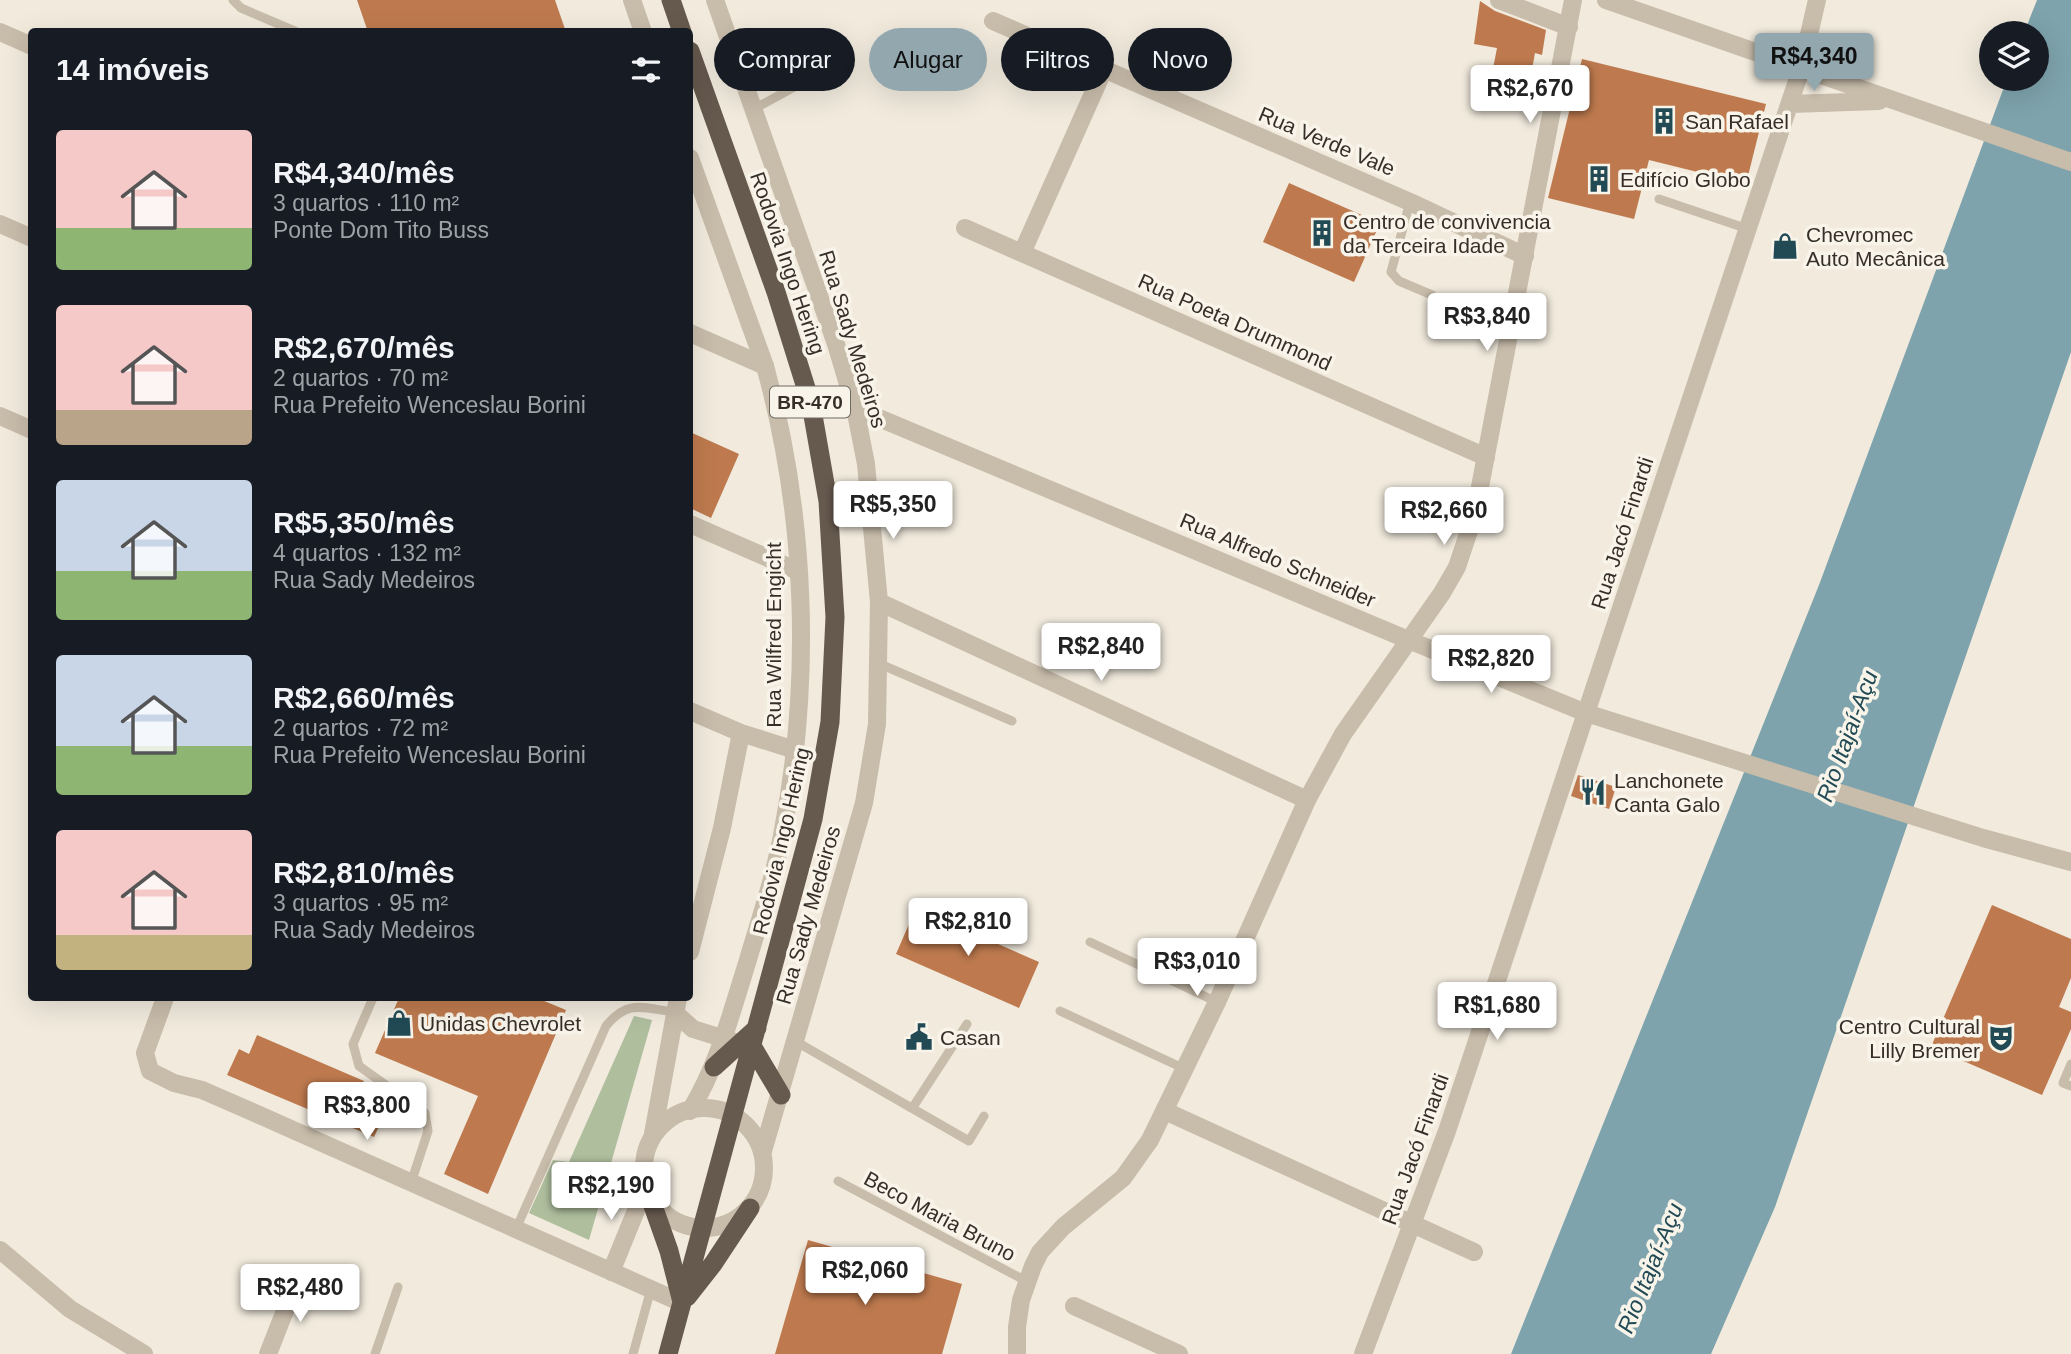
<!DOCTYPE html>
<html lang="pt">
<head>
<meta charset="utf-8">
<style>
  :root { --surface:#171b24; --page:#242831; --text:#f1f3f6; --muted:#9ea1a6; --accent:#93a7ae }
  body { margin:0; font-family:Helvetica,sans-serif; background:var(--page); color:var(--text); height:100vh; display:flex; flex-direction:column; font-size:26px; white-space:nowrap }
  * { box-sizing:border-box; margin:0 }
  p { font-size:23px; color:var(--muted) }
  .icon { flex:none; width:38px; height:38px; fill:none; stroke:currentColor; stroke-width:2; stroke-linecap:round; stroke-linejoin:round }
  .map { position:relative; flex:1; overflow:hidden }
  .sheet { position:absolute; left:28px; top:28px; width:665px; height:973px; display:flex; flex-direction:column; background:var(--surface); border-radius:7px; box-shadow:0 7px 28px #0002 }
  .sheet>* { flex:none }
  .guide { position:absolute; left:714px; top:28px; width:665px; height:63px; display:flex; gap:14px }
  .tools { position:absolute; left:1979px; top:21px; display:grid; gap:14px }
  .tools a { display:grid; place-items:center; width:70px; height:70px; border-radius:50%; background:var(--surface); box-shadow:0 7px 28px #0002; font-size:35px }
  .price { position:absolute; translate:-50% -60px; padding:0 16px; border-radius:7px; background:#fff; color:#222; font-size:23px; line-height:46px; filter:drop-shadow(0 2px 4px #0008) }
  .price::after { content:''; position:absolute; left:50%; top:42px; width:21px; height:16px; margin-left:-10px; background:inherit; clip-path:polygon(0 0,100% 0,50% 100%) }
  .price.current { background:var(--accent); color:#111 }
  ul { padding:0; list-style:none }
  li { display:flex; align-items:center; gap:21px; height:175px; padding:0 28px }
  li span { display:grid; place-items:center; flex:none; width:196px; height:140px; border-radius:7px; color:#555 }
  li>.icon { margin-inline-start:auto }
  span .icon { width:84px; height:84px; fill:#fffc; stroke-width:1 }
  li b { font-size:30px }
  h2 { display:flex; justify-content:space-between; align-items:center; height:84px; padding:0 28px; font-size:30px }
  .chip { padding:0 24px; border-radius:32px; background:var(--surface); box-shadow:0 7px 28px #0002; font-size:24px; line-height:63px }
  .chip.current { background:var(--accent); color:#111 }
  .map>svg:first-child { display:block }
  .green { fill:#afbf9e }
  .water { fill:#7ea3ac }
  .building { fill:#be7a4e }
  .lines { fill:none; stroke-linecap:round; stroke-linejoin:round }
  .service { stroke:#c8bcaa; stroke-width:9 }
  .minor { stroke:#c8bcaa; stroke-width:18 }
  .tertiary { stroke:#c8bcaa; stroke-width:18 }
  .trunk { stroke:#66594e; stroke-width:19 }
  .labels { text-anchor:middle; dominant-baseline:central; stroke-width:7; stroke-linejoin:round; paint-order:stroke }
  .shield { fill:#f8f4e9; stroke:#706a63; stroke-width:2 }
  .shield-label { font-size:19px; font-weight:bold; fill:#362f29 }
  .poi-label { font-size:21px; fill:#362f29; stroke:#f8f4e9; text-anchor:start }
  .street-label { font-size:21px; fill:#362f29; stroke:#f8f4e9 }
  .water-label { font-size:23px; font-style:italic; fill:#214a55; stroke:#f8f4e9 }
</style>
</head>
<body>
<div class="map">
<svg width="2071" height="1354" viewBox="0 0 2071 1354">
  <rect width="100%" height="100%" fill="#f1eadd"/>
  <path class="green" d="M634,1016L652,1020L589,1240L529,1213L553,1160L569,1162Z"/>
  <path class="water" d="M2037,0H2071V352L1775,1207L1711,1354H1511L1819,585L2007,79H2037V33H2024Z"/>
  <path class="building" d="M357,0H555L566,32H368Z
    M1480,1L1495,11L1546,30L1542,55L1535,53L1526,103L1490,84L1497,48L1474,44Z
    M1582,59L1766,104L1746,184L1649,160L1634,219L1548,198Z
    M1289,183L1380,223L1354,282L1263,242Z
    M690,432L739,454L711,518L690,508Z
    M1578,775L1616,787L1609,809L1571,796Z
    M1992,905L2071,939V978L2059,1007L2071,1012V1029L2042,1095L1931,1047Z
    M916,908L1039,962L1019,1008L896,954Z
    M399,998H537L566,1010L488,1194L444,1174L478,1096L375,1053Z
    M257,1035L364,1081L357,1096L387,1109L374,1137L227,1075L239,1049L249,1054Z
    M808,1240L962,1284L942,1354H775Z"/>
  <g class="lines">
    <path class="service" d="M233,0L241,8L297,32
      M752,110L829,68
      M1659,199L1748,229
      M1410,202L1391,272L1399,281L1432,295
      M880,664L1012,721
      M1090,942L1217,1002
      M373,998L353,1044L359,1066L425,1113L428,1131L411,1183
      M1060,1011L1185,1069
      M795,1041L969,1141L984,1116
      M2071,1064L2063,1083L2071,1086
      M913,1107L967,1024
      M838,1181L1026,1281
      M516,1229L606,1026C628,999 642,1008 674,1012
      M375,1354L398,1287
      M633,1354L651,1289"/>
    <path class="minor" d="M715,0L836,344L855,408L866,464L879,602L877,724L864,803L763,1151
      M993,21L1410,202L1525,256
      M0,32L32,46
      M1801,69L1817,0
      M0,224L32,238
      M965,228L1486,457
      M1022,253L1104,69
      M690,333L765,366
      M855,408L1411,641
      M0,416L32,430
      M690,524L798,571
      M879,602L1307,800
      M690,711L741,733L795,750
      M690,952L722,828L741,733
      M165,998L145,1053L150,1071L174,1083L202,1090L248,1110L682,1303
      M674,1012L693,1029L735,1042
      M1165,1111L1474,1252
      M653,1134L678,998
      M0,1250L70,1309L144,1354
      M611,1272L646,1186
      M1074,1306L1179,1354
      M268,1354L297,1280
      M1363,1354L1447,1131L1586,713L1983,838L2071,862"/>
    <path class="tertiary" d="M632,0L643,32
      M1499,0L1569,27
      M1606,0L2071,162
      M1790,104L1879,101
      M690,158L765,366C806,515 812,678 783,830C775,875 760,919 747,963C731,1014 718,1065 690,1111
      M1411,641L1586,713L1801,69
      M644 1168a60 60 0 1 1 120 0a60 60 0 1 1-120 0Z
      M1017,1354V1327L1021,1300L1033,1266L1040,1252L1063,1227L1123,1178L1150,1140L1217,1002L1307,800L1343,734L1442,593L1457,567L1475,513L1573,0"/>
    <path class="trunk" d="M671,0L682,32
      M752,1046L781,1095
      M714,1067L757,1028
      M646,1186L669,1251L682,1302
      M687,1297L713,1264L750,1208
      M668,1354L813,819L830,722L835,617L828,501L811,404L776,292L690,51"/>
  </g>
  <defs>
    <symbol id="building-bare" viewBox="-9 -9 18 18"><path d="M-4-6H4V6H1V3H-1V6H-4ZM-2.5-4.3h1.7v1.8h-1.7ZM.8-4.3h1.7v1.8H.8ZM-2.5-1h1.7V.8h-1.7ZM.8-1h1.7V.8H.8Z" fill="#214a55" stroke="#f8f4e9" stroke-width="2.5" paint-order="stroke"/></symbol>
    <symbol id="shop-bare" viewBox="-9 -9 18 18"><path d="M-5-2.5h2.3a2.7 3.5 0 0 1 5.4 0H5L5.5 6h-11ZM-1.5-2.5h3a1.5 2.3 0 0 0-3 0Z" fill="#214a55" stroke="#f8f4e9" stroke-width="2.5" paint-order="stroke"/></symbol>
    <symbol id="restaurant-bare" viewBox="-9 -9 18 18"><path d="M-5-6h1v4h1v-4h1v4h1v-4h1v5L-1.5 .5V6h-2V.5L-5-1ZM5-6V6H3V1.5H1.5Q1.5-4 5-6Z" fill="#214a55" stroke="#f8f4e9" stroke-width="2.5" paint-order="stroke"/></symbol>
    <symbol id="civic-bare" viewBox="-9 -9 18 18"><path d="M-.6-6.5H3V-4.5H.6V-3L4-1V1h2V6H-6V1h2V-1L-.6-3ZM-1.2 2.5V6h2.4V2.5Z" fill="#214a55" stroke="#f8f4e9" stroke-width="2.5" paint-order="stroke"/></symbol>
    <symbol id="theatre-bare" viewBox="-9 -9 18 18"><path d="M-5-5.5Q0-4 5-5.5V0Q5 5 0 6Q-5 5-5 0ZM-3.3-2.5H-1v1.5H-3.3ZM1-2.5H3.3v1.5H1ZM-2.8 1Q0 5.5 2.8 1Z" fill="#214a55" stroke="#f8f4e9" stroke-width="2.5" paint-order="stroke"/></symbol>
  </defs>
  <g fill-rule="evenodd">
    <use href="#building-bare" x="1645" y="102" width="38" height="38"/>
    <use href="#building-bare" x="1580" y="160" width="38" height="38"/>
    <use href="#building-bare" x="1303" y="214" width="38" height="38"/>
    <use href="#shop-bare" x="1766" y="227" width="38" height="38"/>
    <use href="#restaurant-bare" x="1574" y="773" width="38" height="38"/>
    <use href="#shop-bare" x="380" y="1004" width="38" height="38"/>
    <use href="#civic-bare" x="900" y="1018" width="38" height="38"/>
    <use href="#theatre-bare" x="1982" y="1019" width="38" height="38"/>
  </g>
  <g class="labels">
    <rect class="shield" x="770" y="386.5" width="80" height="31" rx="5"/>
    <g class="shield-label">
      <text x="810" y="402">BR-470</text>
    </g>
    <g class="poi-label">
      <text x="1685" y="121">San Rafael</text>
      <text x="1620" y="179">Edifício Globo</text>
      <text x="1343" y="221">Centro de convivencia<tspan x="1343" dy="24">da Terceira Idade</tspan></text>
      <text x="1806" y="234">Chevromec<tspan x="1806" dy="24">Auto Mecânica</tspan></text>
      <text x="1614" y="780">Lanchonete<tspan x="1614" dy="24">Canta Galo</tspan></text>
      <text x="420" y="1023">Unidas Chevrolet</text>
      <text x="1980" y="1026" text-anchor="end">Centro Cultural<tspan x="1980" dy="24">Lilly Bremer</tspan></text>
      <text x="940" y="1037">Casan</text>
    </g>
    <g class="street-label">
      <text transform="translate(1327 141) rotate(23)">Rua Verde Vale</text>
      <text transform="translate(788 263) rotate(71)">Rodovia Ingo Hering</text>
      <text transform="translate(1235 322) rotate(24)">Rua Poeta Drummond</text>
      <text transform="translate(853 339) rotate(73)">Rua Sady Medeiros</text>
      <text transform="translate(1622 533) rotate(-72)">Rua Jacó Finardi</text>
      <text transform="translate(1278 560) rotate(23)">Rua Alfredo Schneider</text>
      <text transform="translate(773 635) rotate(-90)">Rua Wilfred Engicht</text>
      <text transform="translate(781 841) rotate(-77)">Rodovia Ingo Hering</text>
      <text transform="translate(808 915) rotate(-74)">Rua Sady Medeiros</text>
      <text transform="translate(1415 1149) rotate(-70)">Rua Jacó Finardi</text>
      <text transform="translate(940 1216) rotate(28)">Beco Maria Bruno</text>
    </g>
    <g class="water-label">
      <text transform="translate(1847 736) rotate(-70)">Rio Itajaí-Açu</text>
      <text transform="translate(1650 1268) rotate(-68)">Rio Itajaí-Açu</text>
    </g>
  </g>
</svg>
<div class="tools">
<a><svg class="icon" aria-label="layers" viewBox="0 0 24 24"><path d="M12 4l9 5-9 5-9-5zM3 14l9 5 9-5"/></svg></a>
</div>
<b class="price current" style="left:1814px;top:93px">R$4,340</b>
<b class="price" style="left:1530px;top:125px">R$2,670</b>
<b class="price" style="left:1487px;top:353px">R$3,840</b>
<b class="price" style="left:893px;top:541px">R$5,350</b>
<b class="price" style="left:1444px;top:547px">R$2,660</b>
<b class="price" style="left:1101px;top:683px">R$2,840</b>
<b class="price" style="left:1491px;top:695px">R$2,820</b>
<b class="price" style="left:968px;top:958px">R$2,810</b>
<b class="price" style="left:1197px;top:998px">R$3,010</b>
<b class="price" style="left:1497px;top:1042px">R$1,680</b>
<b class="price" style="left:367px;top:1142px">R$3,800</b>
<b class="price" style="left:611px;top:1222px">R$2,190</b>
<b class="price" style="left:865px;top:1307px">R$2,060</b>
<b class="price" style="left:300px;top:1324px">R$2,480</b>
<div class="guide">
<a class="chip">Comprar</a>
<a class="chip current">Alugar</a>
<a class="chip">Filtros</a>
<a class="chip">Novo</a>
</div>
<section class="sheet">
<h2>14 imóveis<svg class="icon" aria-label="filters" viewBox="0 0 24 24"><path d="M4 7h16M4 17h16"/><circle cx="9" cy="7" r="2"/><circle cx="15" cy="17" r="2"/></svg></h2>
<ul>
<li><span style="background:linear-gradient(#f6c9c9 70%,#8fb573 0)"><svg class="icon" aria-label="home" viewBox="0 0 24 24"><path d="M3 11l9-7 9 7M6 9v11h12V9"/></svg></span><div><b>R$4,340/mês</b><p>3 quartos · 110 m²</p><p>Ponte Dom Tito Buss</p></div></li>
<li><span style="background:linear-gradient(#f6c9c9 75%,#b9a48a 0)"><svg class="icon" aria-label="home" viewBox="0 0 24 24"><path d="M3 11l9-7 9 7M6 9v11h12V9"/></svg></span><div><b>R$2,670/mês</b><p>2 quartos · 70 m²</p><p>Rua Prefeito Wenceslau Borini</p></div></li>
<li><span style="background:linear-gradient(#c9d6e8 65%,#8fb573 0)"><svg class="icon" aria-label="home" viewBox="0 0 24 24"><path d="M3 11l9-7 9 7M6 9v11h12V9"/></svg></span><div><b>R$5,350/mês</b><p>4 quartos · 132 m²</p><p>Rua Sady Medeiros</p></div></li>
<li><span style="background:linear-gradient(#c9d6e8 65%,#8fb573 0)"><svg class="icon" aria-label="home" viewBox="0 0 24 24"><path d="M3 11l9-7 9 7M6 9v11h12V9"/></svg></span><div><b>R$2,660/mês</b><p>2 quartos · 72 m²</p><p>Rua Prefeito Wenceslau Borini</p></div></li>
<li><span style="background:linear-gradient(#f6c9c9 75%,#c2b280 0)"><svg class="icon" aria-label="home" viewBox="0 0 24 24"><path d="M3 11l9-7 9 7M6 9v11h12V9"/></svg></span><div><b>R$2,810/mês</b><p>3 quartos · 95 m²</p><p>Rua Sady Medeiros</p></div></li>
</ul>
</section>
</div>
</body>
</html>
